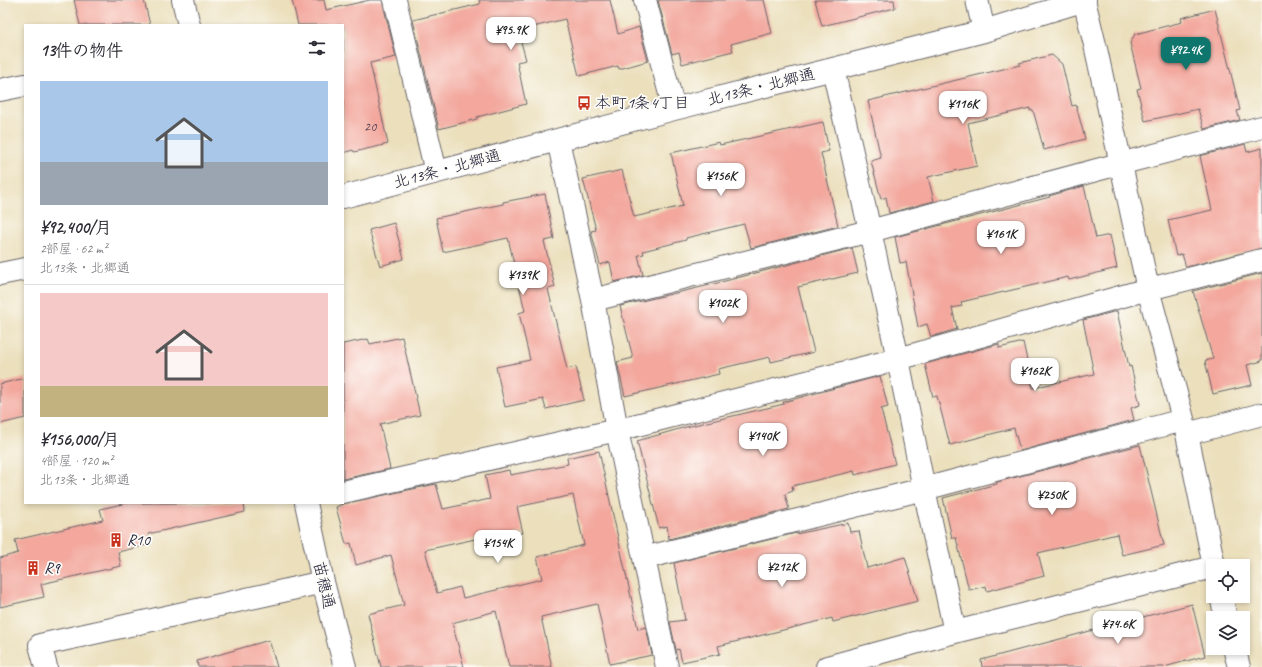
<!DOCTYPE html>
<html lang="ja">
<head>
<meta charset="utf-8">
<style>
  :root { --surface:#fff; --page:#f7f7f7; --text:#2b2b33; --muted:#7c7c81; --line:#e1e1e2; --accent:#0f766e }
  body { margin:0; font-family:Caveat,"Klee One",sans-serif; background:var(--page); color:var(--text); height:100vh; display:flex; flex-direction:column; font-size:15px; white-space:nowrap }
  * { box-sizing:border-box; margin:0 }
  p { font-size:13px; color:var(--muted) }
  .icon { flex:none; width:22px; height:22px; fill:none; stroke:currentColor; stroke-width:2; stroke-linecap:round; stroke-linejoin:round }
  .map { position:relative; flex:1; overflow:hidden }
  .drawer { position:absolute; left:24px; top:24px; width:320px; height:480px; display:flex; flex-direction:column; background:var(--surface); border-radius:0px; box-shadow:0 2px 6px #0003 }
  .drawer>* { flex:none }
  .tools { position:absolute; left:1206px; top:559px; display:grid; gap:8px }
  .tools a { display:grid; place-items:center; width:44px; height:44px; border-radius:0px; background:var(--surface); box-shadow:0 2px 6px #0003; font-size:20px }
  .price { position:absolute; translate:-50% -34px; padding:0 9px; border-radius:8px; background:#fff; color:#222; font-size:13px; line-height:26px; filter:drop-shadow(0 1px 2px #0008) }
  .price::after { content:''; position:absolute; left:50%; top:24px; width:12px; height:9px; margin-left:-6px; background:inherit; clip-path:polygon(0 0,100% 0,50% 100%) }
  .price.on { background:var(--accent); color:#fff }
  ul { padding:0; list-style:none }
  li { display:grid; align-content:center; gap:8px; height:212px; padding:0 16px }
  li+li { border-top:1px solid var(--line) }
  li span { display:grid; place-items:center; height:124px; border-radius:0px; color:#555 }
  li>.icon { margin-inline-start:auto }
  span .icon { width:72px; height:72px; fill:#fffc; stroke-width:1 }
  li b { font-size:17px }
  h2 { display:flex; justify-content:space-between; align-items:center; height:48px; padding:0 16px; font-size:17px }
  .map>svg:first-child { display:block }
  .building { fill:#f3a79d; fill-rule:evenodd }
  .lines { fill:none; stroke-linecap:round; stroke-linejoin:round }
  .minor-casing { stroke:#686468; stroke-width:24 }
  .minor { stroke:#fff; stroke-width:22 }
  .labels { text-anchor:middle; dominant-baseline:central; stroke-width:3.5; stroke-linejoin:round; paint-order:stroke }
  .number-label { font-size:14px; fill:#564354 }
  .street-label { font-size:16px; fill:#22223b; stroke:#fdfcf7 }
  .poi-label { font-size:16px; fill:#22223b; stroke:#fdfcf7; text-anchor:start }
</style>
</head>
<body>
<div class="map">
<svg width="1262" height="667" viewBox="0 0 1262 667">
  <rect width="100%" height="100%" fill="#fdfcf7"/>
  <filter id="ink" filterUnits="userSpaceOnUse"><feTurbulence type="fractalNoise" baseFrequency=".025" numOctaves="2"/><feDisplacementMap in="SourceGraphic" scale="8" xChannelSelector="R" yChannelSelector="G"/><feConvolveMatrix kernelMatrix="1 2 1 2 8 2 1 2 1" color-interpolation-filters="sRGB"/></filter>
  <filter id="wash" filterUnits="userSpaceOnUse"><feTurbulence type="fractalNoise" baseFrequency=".012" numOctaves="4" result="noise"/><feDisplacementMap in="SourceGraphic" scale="16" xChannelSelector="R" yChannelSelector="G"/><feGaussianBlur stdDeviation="0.9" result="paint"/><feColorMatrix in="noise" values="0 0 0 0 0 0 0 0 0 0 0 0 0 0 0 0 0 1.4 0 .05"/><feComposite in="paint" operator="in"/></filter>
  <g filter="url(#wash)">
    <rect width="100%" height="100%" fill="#ebdfbc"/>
    <g id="blocks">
      <path class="building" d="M74,0H144L150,25H80Z
        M292,0H324L326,10L370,0H382L396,57L370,63L388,144L354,152L353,150L343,153V25H298Z
        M479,0H610L618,34L639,27L648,61L619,69L618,66L579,76L565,19L521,30L518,31L526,60L517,62L526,104L477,117V119L439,129L413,20L480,4Z
        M658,0H764L772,33L731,44L733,51L682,64L679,52L672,54Z
        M815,0H894L895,8L822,26Z
        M1215,9L1240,110L1237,111L1240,120L1204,129L1198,109L1145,121L1137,89L1141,88L1130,43L1135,34L1182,22L1181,18Z
        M1052,55L1062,64L1072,106L1076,105L1085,139L1044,150L1033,110L1030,111V108L968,123L977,166L928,177L934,201L889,213L886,197L881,199L871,161L881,158L868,101L1020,65L1019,63Z
        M823,122L829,151L821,153L838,226L751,248L744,224L686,238V240L643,251L644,254L638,255L643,275L614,282L610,262L600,265L591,231L596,230L583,179L622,170L634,217L683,206L671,153L719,142L720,145Z
        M1245,144L1247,152L1262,148V248L1186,267L1182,254L1176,256L1168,220L1212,210L1200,156Z
        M1084,186L1096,238L1110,235L1117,268L1069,280L1068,277L961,302L962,306L952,308L957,329L931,337L927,324L918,327L906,262L900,263L895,237L1050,197L1049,196Z
        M545,194L554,239L544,241L555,287L548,289L567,369L576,367L584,400L546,409L543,399L505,407L496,367L530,360L519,313L525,311L508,238L443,252L436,218L503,204V202Z
        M394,223L404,259L380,266L369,230Z
        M852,248L858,273L798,287L814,352L771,362L770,357L718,369L719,374L625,396L617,362L633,358L620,306L706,286Z
        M1262,273V361L1247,365L1252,385L1213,394L1205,361L1213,359L1193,291Z
        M1117,311L1129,367L1131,366L1140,405L1131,408L1134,420L1020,451L1014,428L950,445L937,396L933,397L925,364L999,344V348L1023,342L1033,388L1094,374L1083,320Z
        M402,337L420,415L380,424L390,469L343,479V344L368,339L370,344Z
        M880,376L888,407L881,409L895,464L855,475L854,471L792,486L793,491L785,494L789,509L669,539L667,526L659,528L637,441L686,427L784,404L783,402Z
        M25,378V418L0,424V384Z
        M1140,445L1164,545L1122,555L1117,534L1038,553L1044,576L987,591L986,586L969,590L956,538H952L943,498L997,484V482Z
        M599,451L638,629L646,627L652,655L610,664L597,604L541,617L552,667H509L496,611L452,623L464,667H381L368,614L404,605L391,555L356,565L351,543L346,544L336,507L343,504L436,484L443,509L490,499L485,475L509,470L510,475L568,464L567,458ZM573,495L584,545L537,557L542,579L463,598L460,587L437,593L425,550L498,534L499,538L523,533L517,507Z
        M127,503H244L245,512L148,534L151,544L118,552L121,566L41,584L44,597L0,607V558L18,553L15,540L103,520L100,509Z
        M848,523L850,532L859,531L867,568L905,557L918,601L833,622L832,618L718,646L720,654L682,662L679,649L676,650L670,622L685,620L674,563L796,533V534Z
        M1192,604L1205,656L1164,667H982L981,660Z
        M269,640L277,667H198L197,661Z"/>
    </g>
  </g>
  <g filter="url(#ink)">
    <use href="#blocks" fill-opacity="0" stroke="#686468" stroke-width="1"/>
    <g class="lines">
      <defs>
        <path id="minor" d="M183,0L189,25
          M395,0L436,172
          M645,0L674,109
          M977,0L984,31
          M1084,0L1096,49L1148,289L1187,434L1214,566
          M833,69L870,231L898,359L924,489L955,632
          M0,90L25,85
          M558,140L593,300L617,430L667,667
          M343,197L674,109L984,31L1085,0
          M0,274L25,269
          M593,300L870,231L1104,168L1262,127
          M1187,434L1262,414
          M343,492L617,430L898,359L1134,293L1262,260
          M306,503L323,582L345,667
          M644,558L924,489L1183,420
          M1221,596L1226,618
          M1234,648L1239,667
          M46,667L40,645L323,582
          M827,667L955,632L1213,567"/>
      </defs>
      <use href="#minor" class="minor-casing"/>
      <use href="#minor" class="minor"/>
    </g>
  </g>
  <defs>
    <symbol id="bus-bare" viewBox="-9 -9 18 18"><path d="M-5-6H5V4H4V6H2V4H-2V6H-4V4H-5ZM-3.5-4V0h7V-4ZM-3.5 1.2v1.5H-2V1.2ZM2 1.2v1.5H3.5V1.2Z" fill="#c8321e" stroke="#fdfcf7" stroke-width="2.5" paint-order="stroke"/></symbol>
    <symbol id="building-bare" viewBox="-9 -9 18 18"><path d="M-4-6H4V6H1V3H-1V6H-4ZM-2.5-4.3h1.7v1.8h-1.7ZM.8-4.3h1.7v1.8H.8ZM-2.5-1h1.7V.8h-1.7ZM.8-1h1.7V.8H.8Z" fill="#c8321e" stroke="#fdfcf7" stroke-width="2.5" paint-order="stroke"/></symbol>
  </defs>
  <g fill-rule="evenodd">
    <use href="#bus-bare" x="574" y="93" width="20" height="20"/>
    <use href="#building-bare" x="106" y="530" width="20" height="20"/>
    <use href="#building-bare" x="23" y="558" width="20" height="20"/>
  </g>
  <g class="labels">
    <g class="number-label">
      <text x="370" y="126">20</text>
    </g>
    <g class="street-label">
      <text transform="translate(761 87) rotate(-14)">北13条・北郷通</text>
      <text transform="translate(447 169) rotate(-15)">北13条・北郷通</text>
      <text transform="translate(324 585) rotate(77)">苗穂通</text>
    </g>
    <g class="poi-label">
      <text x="595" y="103">本町1条4丁目</text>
      <text x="127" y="540">R10</text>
      <text x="44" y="568">R9</text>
    </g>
  </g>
</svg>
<div class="tools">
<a><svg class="icon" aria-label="locate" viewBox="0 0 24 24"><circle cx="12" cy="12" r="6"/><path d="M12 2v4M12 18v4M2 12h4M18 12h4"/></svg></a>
<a><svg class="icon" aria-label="layers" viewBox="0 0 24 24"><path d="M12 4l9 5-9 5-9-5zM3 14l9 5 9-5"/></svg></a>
</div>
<b class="price" style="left:511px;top:51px">¥95.9K</b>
<b class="price on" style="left:1186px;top:71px">¥92.4K</b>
<b class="price" style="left:963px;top:125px">¥116K</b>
<b class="price" style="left:721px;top:197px">¥156K</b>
<b class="price" style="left:1001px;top:255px">¥161K</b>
<b class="price" style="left:523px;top:296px">¥139K</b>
<b class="price" style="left:723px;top:324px">¥102K</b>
<b class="price" style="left:1035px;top:392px">¥162K</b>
<b class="price" style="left:763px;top:457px">¥140K</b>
<b class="price" style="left:1052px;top:516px">¥250K</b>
<b class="price" style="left:498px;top:564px">¥154K</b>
<b class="price" style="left:782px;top:588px">¥212K</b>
<b class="price" style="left:1118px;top:645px">¥74.6K</b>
<section class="drawer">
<h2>13件の物件<svg class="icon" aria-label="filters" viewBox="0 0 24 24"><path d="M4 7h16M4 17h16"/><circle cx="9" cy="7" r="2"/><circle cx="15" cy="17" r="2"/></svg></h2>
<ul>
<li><span style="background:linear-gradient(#a9c7e8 65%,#9aa5b1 0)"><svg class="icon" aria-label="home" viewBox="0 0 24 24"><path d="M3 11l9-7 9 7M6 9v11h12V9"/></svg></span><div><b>¥92,400/月</b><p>2部屋 · 62 m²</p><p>北13条・北郷通</p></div></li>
<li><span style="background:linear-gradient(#f6c9c9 75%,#c2b280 0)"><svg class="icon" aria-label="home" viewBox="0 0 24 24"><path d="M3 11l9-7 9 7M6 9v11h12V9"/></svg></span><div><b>¥156,000/月</b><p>4部屋 · 120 m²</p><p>北13条・北郷通</p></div></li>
</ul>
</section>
</div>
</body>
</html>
